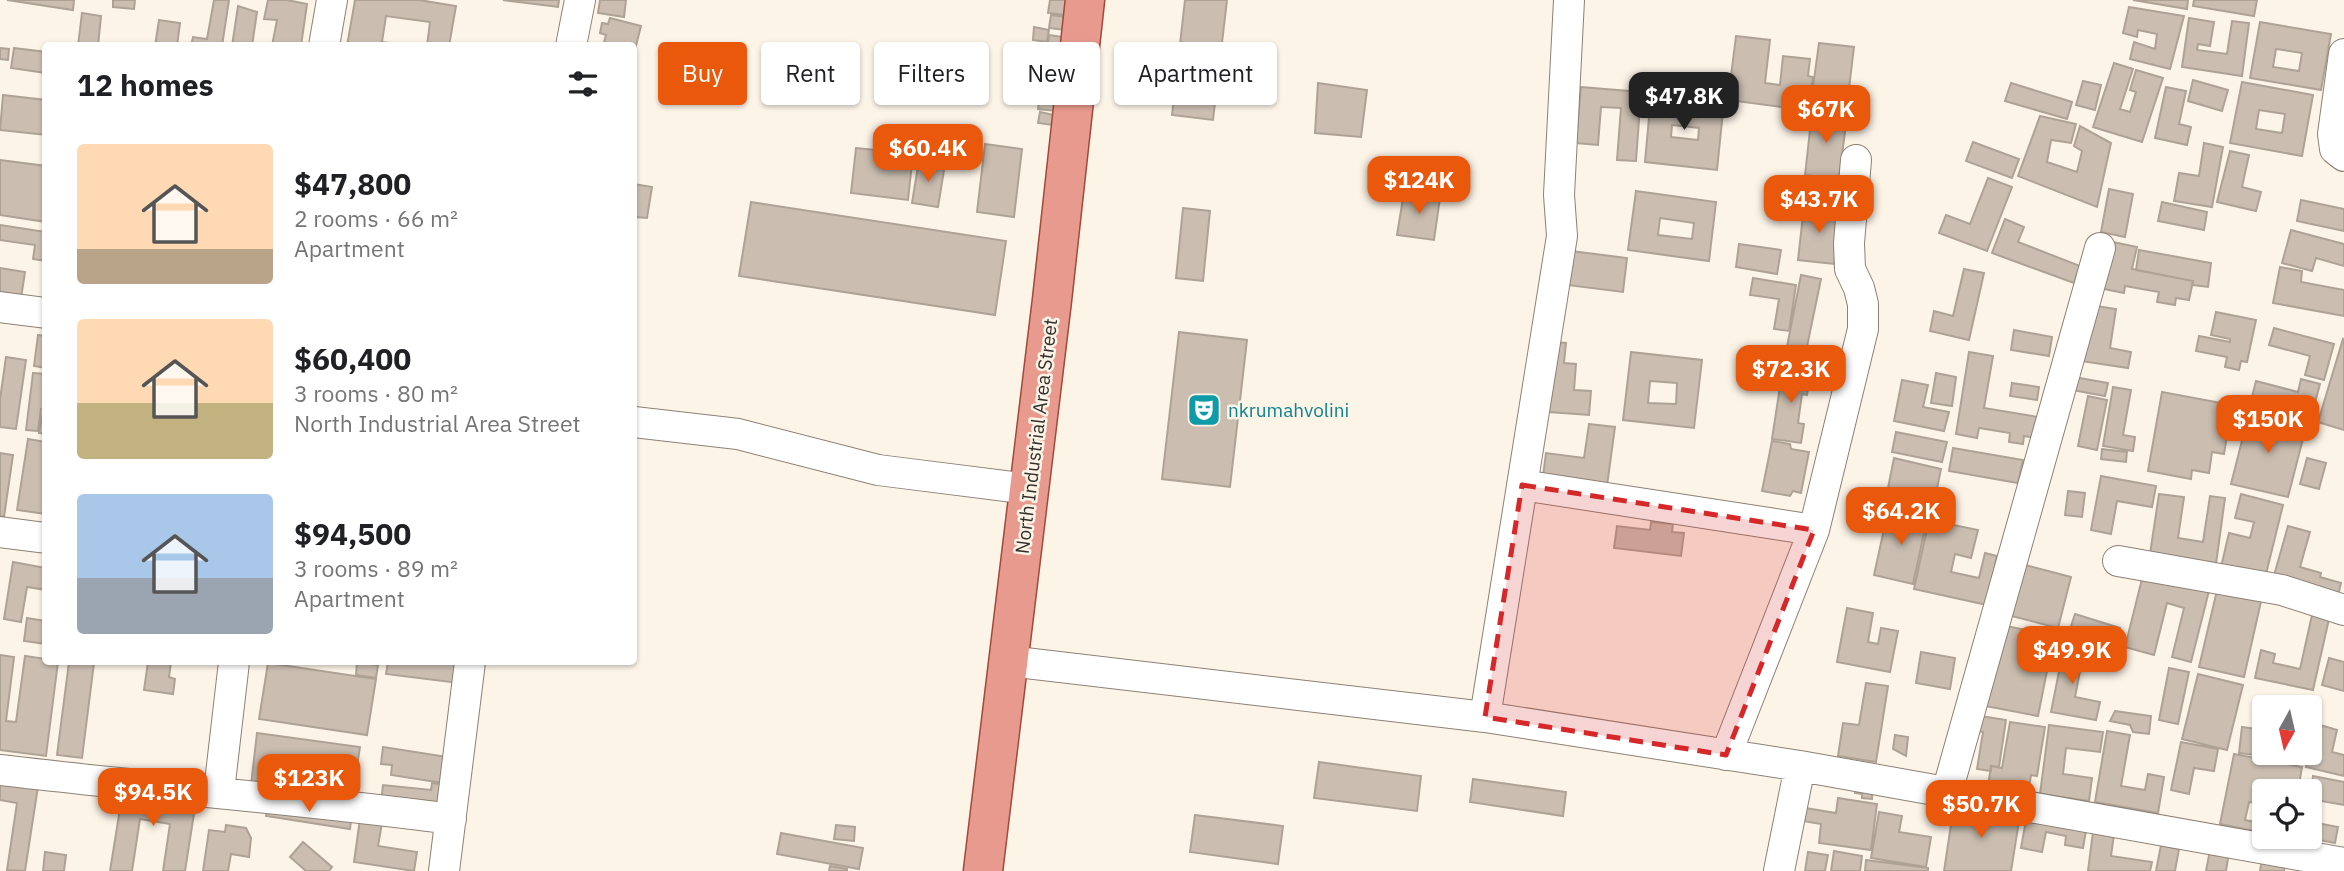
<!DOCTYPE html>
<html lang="en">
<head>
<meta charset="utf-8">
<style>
  :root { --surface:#fff; --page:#f6f6f6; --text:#202124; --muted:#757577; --accent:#ea580c }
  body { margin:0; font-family:"IBM Plex Sans",sans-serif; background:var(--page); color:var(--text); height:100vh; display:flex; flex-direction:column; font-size:26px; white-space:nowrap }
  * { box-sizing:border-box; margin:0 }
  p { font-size:23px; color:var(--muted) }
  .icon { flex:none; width:38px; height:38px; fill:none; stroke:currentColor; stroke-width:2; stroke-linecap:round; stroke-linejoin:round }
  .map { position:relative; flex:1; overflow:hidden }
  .sheet { position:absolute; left:42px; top:42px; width:595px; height:623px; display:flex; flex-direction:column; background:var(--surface); border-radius:7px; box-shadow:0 2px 5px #0004 }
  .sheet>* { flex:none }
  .top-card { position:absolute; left:658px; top:42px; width:665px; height:63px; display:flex; gap:14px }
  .needle { width:46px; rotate:188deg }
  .fabs { position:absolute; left:2252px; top:695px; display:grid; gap:14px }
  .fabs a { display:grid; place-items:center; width:70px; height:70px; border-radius:7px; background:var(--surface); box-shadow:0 2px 5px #0004; font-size:35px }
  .price { position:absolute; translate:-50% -60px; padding:0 16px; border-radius:14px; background:var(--accent); color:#fff; font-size:23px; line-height:46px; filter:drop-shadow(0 2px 4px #0008) }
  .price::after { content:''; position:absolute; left:50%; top:42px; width:21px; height:16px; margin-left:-10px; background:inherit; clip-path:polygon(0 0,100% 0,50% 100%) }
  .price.selected { background:#222; color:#fff }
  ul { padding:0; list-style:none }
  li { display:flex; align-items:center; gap:21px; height:175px; padding:0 35px }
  li span { display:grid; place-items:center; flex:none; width:196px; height:140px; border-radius:7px; color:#555 }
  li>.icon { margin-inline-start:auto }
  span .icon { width:84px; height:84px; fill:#fffc; stroke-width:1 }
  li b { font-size:30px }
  h2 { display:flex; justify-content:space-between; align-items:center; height:84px; padding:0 35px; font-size:30px }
  .pill { padding:0 24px; border-radius:7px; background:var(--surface); box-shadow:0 2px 5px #0004; font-size:24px; line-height:63px }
  .pill.selected { background:var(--accent); color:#fff }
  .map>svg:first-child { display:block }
  .building { fill:#cbbeb1; stroke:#aea295; stroke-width:2; fill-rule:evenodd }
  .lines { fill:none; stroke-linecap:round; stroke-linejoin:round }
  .minor-casing { stroke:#8c8174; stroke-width:32 }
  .major-casing { stroke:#a1493a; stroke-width:41 }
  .minor { stroke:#fff; stroke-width:30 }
  .major { stroke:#e99a8e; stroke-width:38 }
  .marked { fill:#d62828; fill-opacity:0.2; stroke:#d62828; stroke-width:5; stroke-dasharray:14 9; stroke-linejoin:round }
  .labels { text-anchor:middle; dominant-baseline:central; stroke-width:5; stroke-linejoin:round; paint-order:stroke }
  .culture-label { font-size:19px; fill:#0d838f; stroke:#fdf4e8; text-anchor:start }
  .street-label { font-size:19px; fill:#342f2a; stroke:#fdf4e8 }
</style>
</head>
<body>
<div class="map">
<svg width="2344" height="871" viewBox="0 0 2344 871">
  <rect width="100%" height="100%" fill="#fdf4e8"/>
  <path class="building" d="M7,0H74L73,10Z
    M113,0H135L134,9L113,7Z
    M214,0H229L222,46H191L193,37L207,39Z
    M268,0H287L307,4L301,46H272L277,20L264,19Z
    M355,0H419L456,6L449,46H427L430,22L386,16L382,42L410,46H347Z
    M503,0H559L558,7Z
    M600,0H626L624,17L598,13Z
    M1050,0H1076L1074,16L1048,13Z
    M1185,0H1227L1213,120L1172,115Z
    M2133,0H2188L2187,9Z
    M2194,0H2257L2254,16L2193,6Z
    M238,6L257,12L252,46H232Z
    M2129,7L2184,16L2170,69L2130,59L2134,42L2155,49L2157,34L2138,30L2137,37L2123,33Z
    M82,13L101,16L98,46H78Z
    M1051,15L1074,18L1072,31L1049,28Z
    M610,18L641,26L634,54V46H603L606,35L600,33L602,23L608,24Z
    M2189,18L2214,22L2210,46L2198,44L2197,50L2227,54L2232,21L2249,23L2242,76L2182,67Z
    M159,20L180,23L177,46H155Z
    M2260,22L2331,34L2321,90L2250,78Z
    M1034,27L1049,30L1047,42L1033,40Z
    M1049,35L1070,38L1067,65L1045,62Z
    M1736,36L1770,40L1765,83L1780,85L1783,56L1810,59L1808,76L1813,77L1811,91H1806L1804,110L1728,100Z
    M1819,43L1854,47L1847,105L1811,101Z
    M0,48L9,49L8,60L0,59Z
    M14,48L46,52V73L11,68Z
    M2276,49L2302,53L2299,71L2273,67Z
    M2114,63L2133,69L2120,109L2130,112L2136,92L2130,90L2136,70L2163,78L2142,142L2093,127Z
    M1044,67L1062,69L1061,80L1043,78Z
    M1039,78L1065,82L1064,92L1038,89Z
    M2193,80L2228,90L2222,111L2188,101Z
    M2083,81L2101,85L2095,110L2076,105Z
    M2242,82L2313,95L2302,156L2230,143ZM2259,110L2285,114L2282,133L2256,129Z
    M1318,83L1367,90L1361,137L1315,133Z
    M2011,83L2072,102L2067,119L2005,101Z
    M1581,87L1641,92L1636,161L1617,160L1621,108L1601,107L1598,145L1576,143Z
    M2166,87L2186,91L2179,124L2191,127L2187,145L2155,138Z
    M1040,90L1058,92L1056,111L1038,109Z
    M3,95L46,100V135L0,130Z
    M1651,95L1724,102L1717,170L1645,162ZM1672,125L1699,128L1698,140L1671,137Z
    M1040,112L1054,115L1052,125L1038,123Z
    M1812,112L1847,116L1839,179L1805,175Z
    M2040,116L2076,124L2071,143L2051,140L2047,162L2077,172L2082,151L2074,146L2080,126L2111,143L2097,207L2018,176Z
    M1973,142L2019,159L2012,178L1966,161Z
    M2204,143L2223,147L2212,207L2174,201L2179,173L2199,176Z
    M985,144L1022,149L1014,217L977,212Z
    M856,148L913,154L908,200L851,193Z
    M2230,151L2249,155L2242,187L2261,192L2256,211L2217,202Z
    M0,160L46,166V222L0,215Z
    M919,160L945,164L938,207L912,203Z
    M1988,178L2012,187L1987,251L1939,233L1946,215L1970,224Z
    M634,184L652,187L647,218L634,217Z
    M2109,189L2133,194L2125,237L2101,232Z
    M1636,191L1716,202L1709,261L1628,250ZM1660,218L1694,223L1692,239L1658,235Z
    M1404,192L1440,198L1434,240L1397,235Z
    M2301,200L2344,209V231L2297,221Z
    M751,202L1006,241L995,315L739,276Z
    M2162,202L2207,212L2204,230L2158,221Z
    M1804,206L1840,210L1834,264L1798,260Z
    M1183,208L1210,211L1203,281L1176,278Z
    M2005,219L2024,227L2018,242L2080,266L2074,283L1992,253Z
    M0,225L46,232V261L33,259L35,245L0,240Z
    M2291,230L2344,244V266L2316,258L2312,271L2282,263Z
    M2108,241L2137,247L2132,269L2193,281L2189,300L2176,298L2175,305L2157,302L2159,292L2125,286L2124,293L2099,288Z
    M1739,244L1781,250L1777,274L1736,267Z
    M1563,250L1627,258L1623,292L1559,284Z
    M2139,250L2211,263L2208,287L2192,285L2193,281L2136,270Z
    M2280,267L2302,271L2301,282L2344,290V316L2273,303Z
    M0,268L25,272L21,298L0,295Z
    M1964,269L1984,273L1969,340L1930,331L1934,311L1953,316Z
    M1801,275L1821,279L1804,361L1785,357Z
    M1753,278L1796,285L1789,331L1774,329L1779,299L1750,295Z
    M2090,305L2116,309L2110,348L2131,352L2128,368L2081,361Z
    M2216,312L2256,320L2247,362L2241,361L2239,370L2225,367L2227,357L2196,351L2199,336L2230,342V339L2211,335Z
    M2274,328L2334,344L2324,380L2305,375L2310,356L2269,345Z
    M2014,330L2052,337L2049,356L2011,350Z
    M1179,332L1247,340L1230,487L1162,479Z
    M38,335L46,336V368L34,366Z
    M2343,339L2344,340V430L2318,422Z
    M1554,342L1566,343L1564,363L1576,364L1574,390L1591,391L1589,415L1549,412Z
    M1631,352L1702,360L1694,428L1623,420ZM1650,381L1677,383L1676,404L1648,403Z
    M1969,352L1993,356L1984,408L2038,417L2035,438L2024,436L2023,444L2009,442L2010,433L1979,428L1977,438L1956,434Z
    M6,357L26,360L16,429L0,427V399Z
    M1783,367L1811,371L1807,395L1802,394L1798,423L1804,424L1801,443L1772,439Z
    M33,373L46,374V410L41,409L38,431L26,430Z
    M1936,373L1956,377L1952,406L1931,403Z
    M2074,377L2108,383L2105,396L2072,390Z
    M2301,379L2320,384L2309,425L2293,421L2295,412L2251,401L2256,381L2298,392Z
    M1902,380L1928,385L1923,407L1949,412L1944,431L1894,421Z
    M2012,383L2039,387L2037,400L2010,396Z
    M2113,387L2131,390L2123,435L2135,437L2133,451L2103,446Z
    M2162,392L2232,405L2224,454L2212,452L2209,473L2192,470L2191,479L2148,471Z
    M2088,396L2107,400L2097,450L2078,446Z
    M43,412H46V434L39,433Z
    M2249,413L2306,427L2288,497L2231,484Z
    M1589,424L1615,427L1606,493L1542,484L1546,453L1584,458Z
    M1896,432L1947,442L1942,462L1892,452Z
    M28,439L46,442V514L17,510Z
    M1772,441L1790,444L1791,449L1809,452L1801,493L1793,491L1790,496L1762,491Z
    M1953,448L2023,460L2018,483L1949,471Z
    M2102,449L2127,452L2126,462L2101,459Z
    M0,453L13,455L4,517L0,516Z
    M1894,458L1941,469L1932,513L1885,503Z
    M2307,458L2326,463L2319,489L2300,484Z
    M2101,476L2156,486L2152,507L2117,501L2111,534L2091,530Z
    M2068,491L2085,493L2082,517L2065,515Z
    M2159,494L2184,497L2178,538L2203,542L2210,496L2225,498L2216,564L2150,554Z
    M2241,494L2283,505L2265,578L2221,567L2229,533L2250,538L2254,522L2235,518Z
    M1888,511L1927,519L1913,584L1874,575Z
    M1929,520L1978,530L1971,558L1955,554L1951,572L1979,578L1985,553L1997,556L1987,605L1914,589Z
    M1651,522L1673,524L1672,532L1684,533L1681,556L1614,548L1617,526L1650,530Z
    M2288,526L2310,532L2300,567L2321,573L2320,577L2341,583L2336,604L2271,586Z
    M13,562L46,568V590L27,587L21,622L4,619Z
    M2014,562L2071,577L2058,628L2000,613Z
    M2145,567L2211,583L2191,662L2172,657L2184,608L2167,603L2154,655L2125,647Z
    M2218,586L2262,597L2244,677L2199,667Z
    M1847,608L1873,613L1868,642L1878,644L1881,628L1898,631L1890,672L1837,662Z
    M2075,614L2120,628L2115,645L2069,632Z
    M2312,615L2329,619L2313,690L2255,678L2261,650L2275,654L2273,663L2300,669Z
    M27,618L46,621V644L24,641Z
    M1997,624L2054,636L2038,716L1980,705Z
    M2065,641L2085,645L2075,697L2100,702L2096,720L2051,712Z
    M1921,652L1955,658L1950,689L1916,683Z
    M0,655L14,657L6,721L16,722L25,656L46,659V662H58L46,756L0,750Z
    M2329,658L2344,662V691L2322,685Z
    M69,662L94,663L82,758L57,755Z
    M148,662H171L169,677L175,679L173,694L144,690Z
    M357,662L378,665L376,678L356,675Z
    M388,662H469L466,684L386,674Z
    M268,663L376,679L367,735L259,719Z
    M2169,668L2189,672L2178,724L2159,720Z
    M2198,674L2243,685L2227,750L2182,739Z
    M1866,683L1888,686L1876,762L1838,756L1843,723L1859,725Z
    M2115,711L2151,716L2149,734L2133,732L2130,725L2110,721Z
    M1981,716L2006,720L1999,767L1991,766V771L1977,769L1983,732L1978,731Z
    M2010,722L2045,727L2037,776L2031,775L2028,792L1988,786L1991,766L2002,768Z
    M2317,724L2337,730L2332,752L2344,755V776L2306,767Z
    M2049,725L2103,732L2100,752L2066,748L2063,774L2092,778L2089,801L2040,794Z
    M2242,727L2264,730V752H2301L2300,761L2239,753Z
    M2107,731L2130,735L2121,786L2145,790L2148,774L2164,777L2158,813L2095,802Z
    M257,733L360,747L352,797L251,785Z
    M1895,735L1908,737L1906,756L1893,749Z
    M2181,742L2218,749L2214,771L2194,768L2189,794L2171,790Z
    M383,747L454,758L450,784L391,775L392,765L381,764Z
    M2234,754L2302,767L2298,791H2277V788L2260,784L2256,803L2249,802L2245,820L2260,823L2263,811H2264V833L2220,824Z
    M1319,762L1421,776L1417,811L1314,798Z
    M0,774L39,780L25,871L7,870L17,803L0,800Z
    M2313,776L2344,782V805L2310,799Z
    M1473,779L1566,792L1563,816L1470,802Z
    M1857,780L1873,782L1872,799L1862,798V794L1855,793Z
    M432,783L448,785L445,809L381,802L383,785L431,790Z
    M123,790L196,801L185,871H163L170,824L140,819L132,871H110Z
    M1838,798L1877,804L1871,850L1819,843L1821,824L1803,821L1805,808L1836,813Z
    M269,799L352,812L350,829L266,816Z
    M1954,805L2020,815L2011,871H1944Z
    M2028,809L2088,819L2083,848L2065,845L2066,836L2046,832L2042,852L2021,848Z
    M1879,812L1902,816L1899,832L1931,837L1926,867L1871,858Z
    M1195,815L1283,826L1278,864L1190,852Z
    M360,819L382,823L378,846L417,852L414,871L354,862Z
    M2312,822L2338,827L2335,843L2309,838Z
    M2094,824L2115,827L2111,856L2152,862L2150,871H2088Z
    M226,825L246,828L251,838L249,857L231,854L228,871H203L209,830L225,832Z
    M836,825L855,827L854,841L834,839Z
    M781,833L863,848L859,869L777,854Z
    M303,842L332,867L329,871H306L290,857Z
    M2161,845L2179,849L2175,871H2156Z
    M2210,850L2229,852L2226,871H2206Z
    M1834,851L1862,856L1860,871H1831Z
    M45,852L66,855L64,871H43Z
    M1808,852L1828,855L1825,871H1805Z
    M2263,852L2287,856L2284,871H2260Z
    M1866,860L1928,868V871H1865Z
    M830,866L847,869V871H829Z"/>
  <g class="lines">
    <defs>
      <path id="minor" d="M324,46L332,0
        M571,46L580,0
        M2344,54L2333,134L2335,149L2344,156
        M0,307L46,313
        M634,422L738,434L878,470L1029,489
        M1522,485L1814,530
        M0,532L46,538
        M2118,561L2282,590L2344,610
        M1008,661L1485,717L1800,766L2344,863
        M1485,717L1562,236L1559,195L1569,0
        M1726,755L1814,530L1863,329V304L1859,288L1850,269L1849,243L1856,160
        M0,770C150,788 301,799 451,819
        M219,791L234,662
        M1947,792L2100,248
        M444,871L470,662
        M1779,871L1800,766"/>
      <path id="major" d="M983,871L1052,300L1085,0"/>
    </defs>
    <use href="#minor" class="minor-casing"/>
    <use href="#major" class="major-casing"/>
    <use href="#minor" class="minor"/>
    <use href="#major" class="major"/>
  </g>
  <path class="marked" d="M1522,485L1814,530L1726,755L1485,717Z"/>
  <defs>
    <symbol id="theatre-square" viewBox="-11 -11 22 22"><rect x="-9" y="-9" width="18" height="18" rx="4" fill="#0f9aa8" stroke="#fdf4e8"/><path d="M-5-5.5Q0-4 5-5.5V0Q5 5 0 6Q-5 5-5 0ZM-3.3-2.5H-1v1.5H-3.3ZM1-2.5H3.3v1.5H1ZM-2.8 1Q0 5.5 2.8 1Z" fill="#fff"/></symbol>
  </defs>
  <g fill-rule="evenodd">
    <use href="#theatre-square" x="1185" y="391" width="38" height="38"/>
  </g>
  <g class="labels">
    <g class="culture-label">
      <text x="1228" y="410">nkrumahvolini</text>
    </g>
    <g class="street-label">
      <text transform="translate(1036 436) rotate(-83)">North Industrial Area Street</text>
    </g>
  </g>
</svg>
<div class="fabs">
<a><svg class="needle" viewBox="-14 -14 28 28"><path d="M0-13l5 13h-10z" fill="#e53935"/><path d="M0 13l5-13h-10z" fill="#757577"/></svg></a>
<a><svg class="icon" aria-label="locate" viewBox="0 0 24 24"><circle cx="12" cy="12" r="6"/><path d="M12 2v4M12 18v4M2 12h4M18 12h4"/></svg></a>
</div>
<b class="price selected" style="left:1684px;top:132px">$47.8K</b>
<b class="price" style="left:1826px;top:145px">$67K</b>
<b class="price" style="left:928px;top:184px">$60.4K</b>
<b class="price" style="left:1419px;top:216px">$124K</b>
<b class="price" style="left:1819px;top:235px">$43.7K</b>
<b class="price" style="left:1791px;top:405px">$72.3K</b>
<b class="price" style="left:2268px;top:455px">$150K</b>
<b class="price" style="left:1901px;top:547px">$64.2K</b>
<b class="price" style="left:2072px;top:686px">$49.9K</b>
<b class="price" style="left:309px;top:814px">$123K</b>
<b class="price" style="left:153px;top:828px">$94.5K</b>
<b class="price" style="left:1981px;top:840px">$50.7K</b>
<div class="top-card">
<a class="pill selected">Buy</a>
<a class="pill">Rent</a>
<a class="pill">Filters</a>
<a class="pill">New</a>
<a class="pill">Apartment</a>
</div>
<section class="sheet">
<h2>12 homes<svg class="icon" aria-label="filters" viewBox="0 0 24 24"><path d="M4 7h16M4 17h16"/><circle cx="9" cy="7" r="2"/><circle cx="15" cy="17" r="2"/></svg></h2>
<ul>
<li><span style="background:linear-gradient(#ffd9b3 75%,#b9a48a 0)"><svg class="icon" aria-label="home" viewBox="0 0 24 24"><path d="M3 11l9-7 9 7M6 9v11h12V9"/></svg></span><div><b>$47,800</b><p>2 rooms · 66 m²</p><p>Apartment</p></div></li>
<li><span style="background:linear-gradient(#ffd9b3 60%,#c2b280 0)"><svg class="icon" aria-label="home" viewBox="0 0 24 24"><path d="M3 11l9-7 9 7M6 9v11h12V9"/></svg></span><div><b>$60,400</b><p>3 rooms · 80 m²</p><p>North Industrial Area Street</p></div></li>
<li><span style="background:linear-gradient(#a9c7e8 60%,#9aa5b1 0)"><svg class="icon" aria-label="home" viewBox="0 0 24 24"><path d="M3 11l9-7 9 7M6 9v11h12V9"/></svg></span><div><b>$94,500</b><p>3 rooms · 89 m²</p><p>Apartment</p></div></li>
</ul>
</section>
</div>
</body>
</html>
